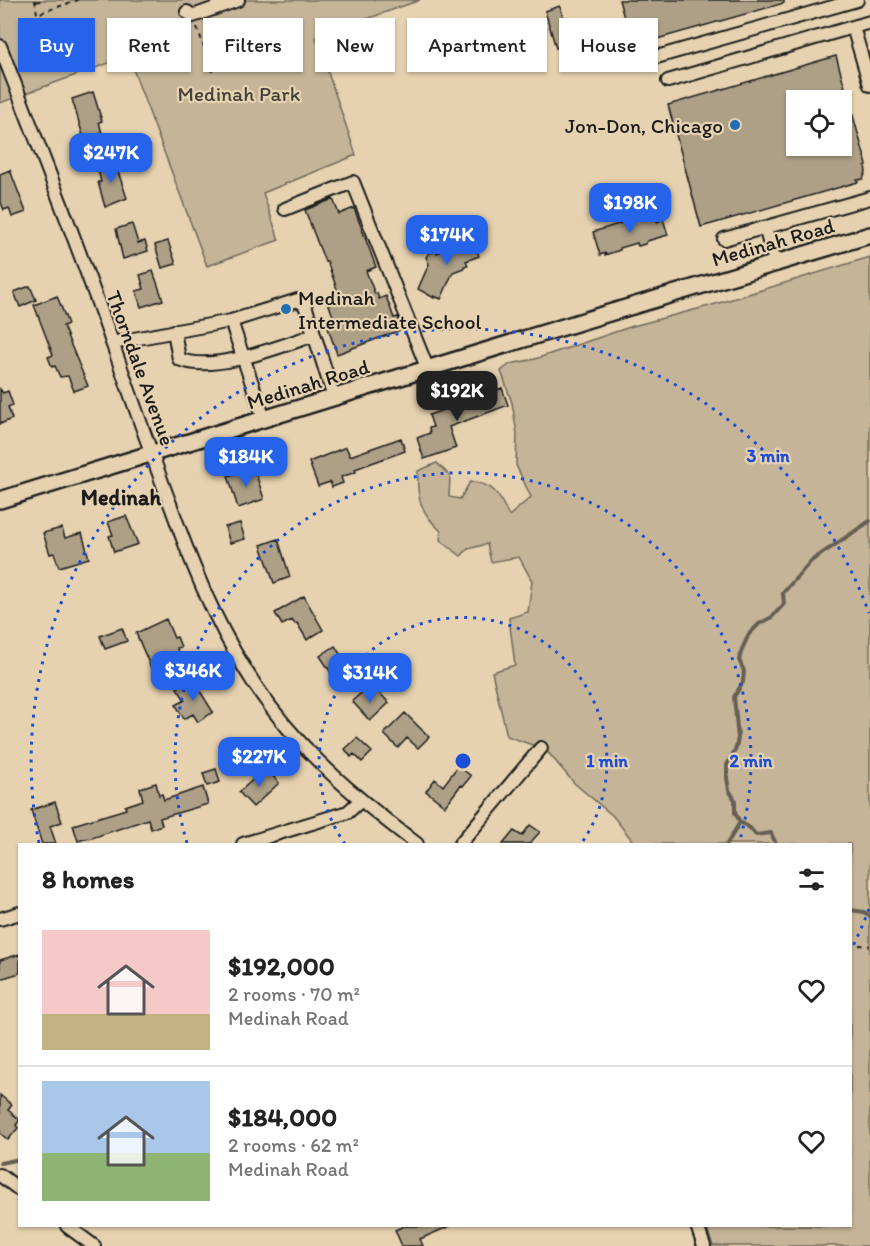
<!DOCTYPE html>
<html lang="en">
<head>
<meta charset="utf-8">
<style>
  :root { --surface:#fff; --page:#f6f6f6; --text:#222; --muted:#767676; --line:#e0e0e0; --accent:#2563eb }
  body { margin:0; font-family:Itim,sans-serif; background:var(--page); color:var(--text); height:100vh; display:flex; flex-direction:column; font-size:22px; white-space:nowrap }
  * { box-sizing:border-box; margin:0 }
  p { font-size:20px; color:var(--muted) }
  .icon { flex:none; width:33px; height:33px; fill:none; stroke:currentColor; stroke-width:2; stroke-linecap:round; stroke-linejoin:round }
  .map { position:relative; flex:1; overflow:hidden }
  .side { position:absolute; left:18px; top:843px; width:834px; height:384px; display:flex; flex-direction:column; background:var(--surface); border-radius:0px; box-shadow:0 2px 4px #0004 }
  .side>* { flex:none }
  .guide { position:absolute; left:18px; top:18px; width:834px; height:54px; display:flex; gap:12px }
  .tools { position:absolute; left:786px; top:90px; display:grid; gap:12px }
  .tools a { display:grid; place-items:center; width:66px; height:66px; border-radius:0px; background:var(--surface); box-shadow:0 2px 4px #0004; font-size:30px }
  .price { position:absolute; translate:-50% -51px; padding:0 14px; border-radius:12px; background:var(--accent); color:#fff; font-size:20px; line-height:39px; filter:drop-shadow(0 2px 3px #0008) }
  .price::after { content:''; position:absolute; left:50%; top:36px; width:18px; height:14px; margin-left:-9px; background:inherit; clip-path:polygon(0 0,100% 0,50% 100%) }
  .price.current { background:#222; color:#fff }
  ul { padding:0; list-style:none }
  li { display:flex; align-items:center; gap:18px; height:150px; padding:0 24px }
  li+li { border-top:2px solid var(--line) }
  li span { display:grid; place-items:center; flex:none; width:168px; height:120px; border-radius:0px; color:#555 }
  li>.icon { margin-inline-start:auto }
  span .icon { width:72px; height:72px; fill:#fffc; stroke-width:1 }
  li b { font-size:26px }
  h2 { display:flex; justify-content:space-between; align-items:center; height:72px; padding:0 24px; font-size:26px }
  .tag { padding:0 21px; border-radius:0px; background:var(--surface); box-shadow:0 2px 4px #0004; font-size:21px; line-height:54px }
  .tag.current { background:var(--accent); color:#fff }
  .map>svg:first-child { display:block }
  .green { fill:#c5b498; stroke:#70685a; stroke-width:1.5 }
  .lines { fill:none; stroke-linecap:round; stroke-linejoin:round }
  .stream { stroke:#665f53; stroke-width:4 }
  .building { fill:#aea087; stroke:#1c1c1c; stroke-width:1.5; fill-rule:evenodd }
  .minor-casing { stroke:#1c1c1c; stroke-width:16 }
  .major-casing { stroke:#1c1c1c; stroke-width:20 }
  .path { stroke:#1c1c1c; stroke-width:2; stroke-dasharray:4.5 4.5; stroke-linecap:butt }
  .minor { stroke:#e6d2b0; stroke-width:12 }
  .major { stroke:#e6d2b0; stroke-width:15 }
  .ring { fill:none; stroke:#1d4ed8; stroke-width:3; stroke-dasharray:3 6 }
  .poi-dot { fill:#1f6fb2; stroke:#e6d2b0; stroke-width:2 }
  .labels { text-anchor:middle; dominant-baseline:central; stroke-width:4.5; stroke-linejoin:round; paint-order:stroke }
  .park-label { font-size:21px; fill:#46423b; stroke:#e6d2b0 }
  .poi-label { font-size:21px; fill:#1c1c1c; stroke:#e6d2b0; text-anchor:end }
  .street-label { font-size:21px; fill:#1c1c1c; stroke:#e6d2b0 }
  .neighbourhood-label { font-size:22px; font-weight:bold; fill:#1c1c1c; stroke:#e6d2b0 }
  .centre { fill:#1d4ed8; stroke:#e6d2b0; stroke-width:3 }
  .ring-label { font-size:18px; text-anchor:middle; font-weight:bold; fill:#1d4ed8; stroke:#e6d2b0; stroke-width:4.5; stroke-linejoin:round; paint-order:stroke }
</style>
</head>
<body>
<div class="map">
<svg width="870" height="1246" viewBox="0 0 870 1246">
  <rect width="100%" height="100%" fill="#e6d2b0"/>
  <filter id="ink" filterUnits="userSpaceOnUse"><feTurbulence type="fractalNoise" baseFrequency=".0167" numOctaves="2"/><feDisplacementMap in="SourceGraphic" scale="12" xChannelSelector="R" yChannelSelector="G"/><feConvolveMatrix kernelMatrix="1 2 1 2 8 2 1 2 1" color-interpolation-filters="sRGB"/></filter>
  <g filter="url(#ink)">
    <path class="green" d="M0,0H420L316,37L356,155L263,193L279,240L207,266L128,56L0,103Z
      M870,257V1246H713L706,1226H850V844H635L613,816L574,783L546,750L507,736L492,672L515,665L509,618L528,612L532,581L519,557L491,562L487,544L468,549L461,556L440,540L441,531C421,513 416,498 418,471L437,463L450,476L449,497L460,499L470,482C494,483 499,495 509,516L531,497L516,465L517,434L512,403L501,371L510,364L535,359L633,326L709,306Z"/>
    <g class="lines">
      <path class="stream" d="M740,822L750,828L756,835L771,833L776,844
        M727,844L740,822L735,813V800L729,790L727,778V765L736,748L738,738L734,697L743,682L744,671L739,660L742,649L749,634L759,624L772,617L784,604L783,593L811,561L870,521
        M850,910L864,912L870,916
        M0,1163L20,1159"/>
    </g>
    <path class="building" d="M619,0H784V3L632,46Z
      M560,6L570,44L556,48L545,11Z
      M836,56L867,165L865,166L866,172L863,179L857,180L858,182L701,227L668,105ZM796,100H842V146H796Z
      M93,92L102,121L99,122L102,133L84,139L72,99Z
      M114,160L127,198L105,207L98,182H101L97,166Z
      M10,170L26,212L12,217L9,208L4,210L0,200V174Z
      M333,199L339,214L354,208L376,267L366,271L375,294L377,293L379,299L386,296L394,318L398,317L403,329L337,354L328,328L336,325L326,296L338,292L327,261L325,262L305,210Z
      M639,213L640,219L655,214L657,222L663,219L668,235L647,241L645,244L638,246L637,243L620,248V250L605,255V253L600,255L593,232L628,221L627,217Z
      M132,224L138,243L145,241L148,251L123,259L116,229Z
      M472,236L479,256L466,261L468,265L464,266V268L453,272L441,299L434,296V298L418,289L429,264L426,257L428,254L434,251L437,253L447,249L449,245L454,243L455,241Z
      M168,241L176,264L162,268L155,245Z
      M153,271L163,300L141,307L136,291L144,289L140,275Z
      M30,286L36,300L20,307L14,292Z
      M57,296L68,324L63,326L88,386L74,391L68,376L60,377L55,366L52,367L48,357L53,355L34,305Z
      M502,388L508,405L449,427L456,448L424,459L417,438L430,433L429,428L433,427L429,415Z
      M0,389L3,393L8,391L13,405L8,407L12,419L0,424Z
      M401,438L405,451L355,469L356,472L341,477L343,483L332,487L330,482L318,486L309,462L346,447L350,456Z
      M254,468L264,499L238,508L228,476Z
      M126,516L138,544L114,552L109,536L113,535L108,522Z
      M240,523L245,539L230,543L225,527Z
      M62,528L65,538L82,533L89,558L59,567L54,553L50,554L43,533Z
      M278,539L290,577L274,583L261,545Z
      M304,596L323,630L307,640L297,623L295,624L292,620L282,625L275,613Z
      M166,619L174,638L177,637L181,647L177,648L180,660L166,667L164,662L151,668L136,633Z
      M122,628L127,641L105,649L100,636Z
      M335,646L352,673L337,682L320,656Z
      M192,678L213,712L198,722L193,714L184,719L176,705L185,700L177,688Z
      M366,689L372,695L377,690L389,703L370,721L352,701Z
      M405,713L429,737L418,748L407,738L398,748L384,734Z
      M357,738L372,752L362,762L354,754L351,757L345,749Z
      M458,766L471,776L463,786L461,785L445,806L426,791L435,779L443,786Z
      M266,768L279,783L253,807L239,792Z
      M216,769L220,782L207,786L203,773Z
      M156,783L159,795L162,794L164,800L203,787L208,804L160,818L162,825L151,829L148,819L89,839L88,838L78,841L73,825L126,809L125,806L143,800L140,788Z
      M55,802L62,822L50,826L56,844H42L31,810Z
      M530,825L540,832L530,843L532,844H503L514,831L522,836Z
      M20,954V973L0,979V960Z
      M0,1095L12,1105L8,1110L20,1120L16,1125L18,1128L8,1140L0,1133Z
      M404,1226H450L420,1239L423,1246H402L395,1230Z"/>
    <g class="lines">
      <defs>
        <path id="minor" d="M187,12L193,16L238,0
          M853,27L870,85
          M0,46C39,147 79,247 114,348C133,402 152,456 172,509C197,579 225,646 270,706C311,761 363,803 417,844
          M646,60L857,0
          M668,81L870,22
          M285,209L353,182L428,370
          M765,228L776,265
          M724,239L870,198
          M231,321L264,419
          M174,331L179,359C212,374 281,346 314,335
          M112,343L231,321L298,300L305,305L334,398
          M243,844L348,812L360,801
          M460,844L541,748
          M0,919L20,913
          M0,1175L20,1190
          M67,1226L94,1246
          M697,1226L704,1246"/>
        <path id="major" d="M0,500L609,313L870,235"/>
      </defs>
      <use href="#minor" class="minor-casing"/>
      <use href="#major" class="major-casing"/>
      <path class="path" d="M35,0L37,14L78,0
        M36,2L43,0
        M197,27L213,72
        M850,944L870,946"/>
      <use href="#minor" class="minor"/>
      <use href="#major" class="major"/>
    </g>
  </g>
  <g class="ring">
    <path d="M345 844A144 144 0 1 1 581 844"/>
    <path d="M187 843A288 288 0 1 1 739 843"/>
    <path d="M869 909A432 432 0 0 1 851 950M39 843A432 432 0 0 1 869 613"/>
  </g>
  <g class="poi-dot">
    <circle cx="735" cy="125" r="6"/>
    <circle cx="286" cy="309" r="6"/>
  </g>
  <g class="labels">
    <g class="park-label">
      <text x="239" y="93">Medinah Park</text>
    </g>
    <g class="poi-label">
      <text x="723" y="125">Jon-Don, Chicago</text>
      <text x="298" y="297" text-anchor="start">Medinah<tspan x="298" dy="24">Intermediate School</tspan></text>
    </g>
    <g class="street-label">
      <text transform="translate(773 242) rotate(-16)">Medinah Road</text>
      <text transform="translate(141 368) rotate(70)">Thorndale Avenue</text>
      <text transform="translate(308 384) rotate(-17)">Medinah Road</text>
    </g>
    <g class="neighbourhood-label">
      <text x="121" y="497">Medinah</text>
    </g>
  </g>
  <circle cx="463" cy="761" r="9" class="centre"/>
  <g class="ring-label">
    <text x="768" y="462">3 min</text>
    <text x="607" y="767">1 min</text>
    <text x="751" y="767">2 min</text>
  </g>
</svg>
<div class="tools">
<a><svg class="icon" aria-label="locate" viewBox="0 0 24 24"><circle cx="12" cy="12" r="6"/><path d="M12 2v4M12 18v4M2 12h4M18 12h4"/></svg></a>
</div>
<b class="price" style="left:111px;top:184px">$247K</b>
<b class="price" style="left:630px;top:234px">$198K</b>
<b class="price" style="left:447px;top:266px">$174K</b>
<b class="price current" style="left:457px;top:422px">$192K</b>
<b class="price" style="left:246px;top:488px">$184K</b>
<b class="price" style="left:193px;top:702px">$346K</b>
<b class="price" style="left:370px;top:704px">$314K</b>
<b class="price" style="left:259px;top:788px">$227K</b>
<div class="guide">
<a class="tag current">Buy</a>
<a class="tag">Rent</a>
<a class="tag">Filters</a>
<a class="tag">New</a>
<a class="tag">Apartment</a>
<a class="tag">House</a>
</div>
<section class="side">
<h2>8 homes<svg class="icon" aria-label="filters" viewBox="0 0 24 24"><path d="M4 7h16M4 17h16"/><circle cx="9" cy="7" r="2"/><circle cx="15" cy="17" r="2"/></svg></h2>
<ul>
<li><span style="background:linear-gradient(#f6c9c9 70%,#c2b280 0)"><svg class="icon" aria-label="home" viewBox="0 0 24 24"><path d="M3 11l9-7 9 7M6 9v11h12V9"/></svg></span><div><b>$192,000</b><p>2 rooms · 70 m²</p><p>Medinah Road</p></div><svg class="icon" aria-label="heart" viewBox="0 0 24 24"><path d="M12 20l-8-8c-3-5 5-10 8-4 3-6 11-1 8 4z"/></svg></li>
<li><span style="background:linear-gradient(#a9c7e8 60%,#8fb573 0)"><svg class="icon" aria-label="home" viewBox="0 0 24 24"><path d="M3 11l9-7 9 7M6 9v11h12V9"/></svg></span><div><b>$184,000</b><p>2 rooms · 62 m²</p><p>Medinah Road</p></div><svg class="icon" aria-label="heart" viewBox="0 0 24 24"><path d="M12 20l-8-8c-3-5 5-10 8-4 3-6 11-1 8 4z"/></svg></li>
</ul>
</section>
</div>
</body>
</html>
